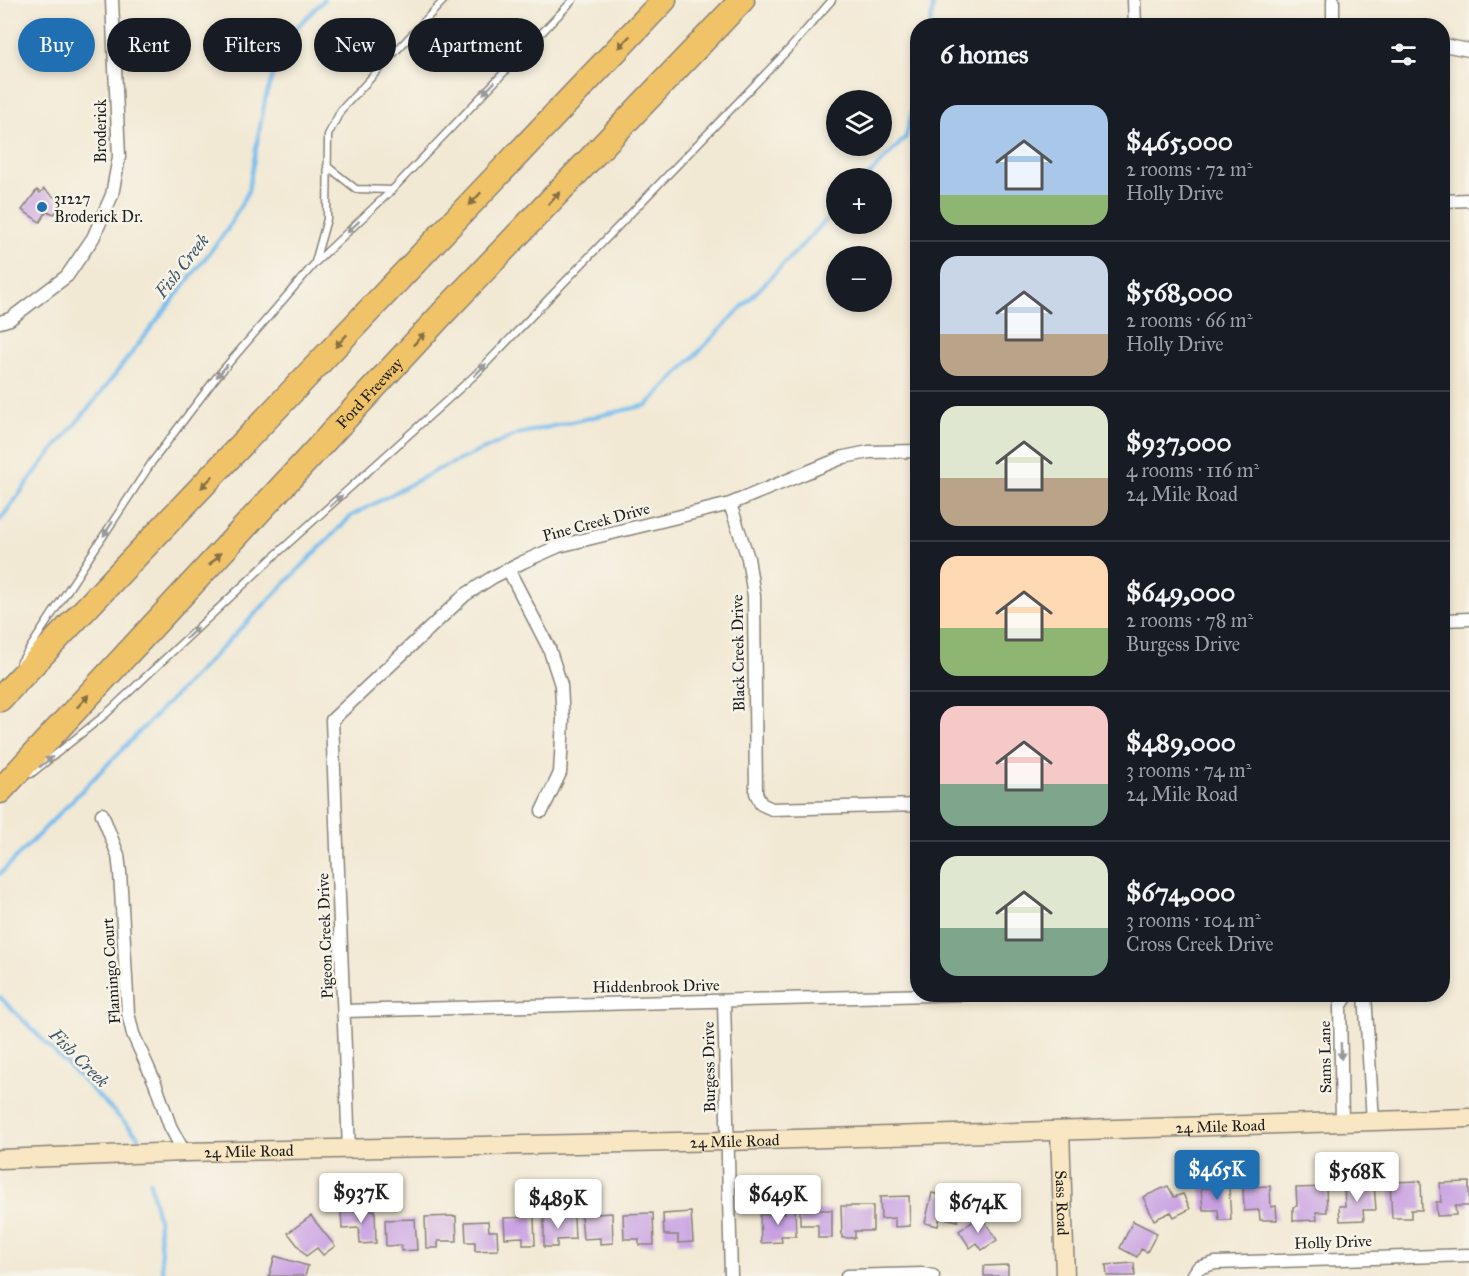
<!DOCTYPE html>
<html lang="en">
<head>
<meta charset="utf-8">
<style>
  :root { --surface:#171b24; --page:#20242c; --text:#f1f3f6; --muted:#9ea1a6; --line:#363941; --accent:#1f6fb2 }
  body { margin:0; font-family:"IM FELL Great Primer",serif; background:var(--page); color:var(--text); height:100vh; display:flex; flex-direction:column; font-size:22px; white-space:nowrap }
  * { box-sizing:border-box; margin:0 }
  p { font-size:20px; color:var(--muted) }
  .icon { flex:none; width:33px; height:33px; fill:none; stroke:currentColor; stroke-width:2; stroke-linecap:round; stroke-linejoin:round }
  .map { position:relative; flex:1; overflow:hidden }
  .details { position:absolute; left:910px; top:18px; width:540px; height:984px; display:flex; flex-direction:column; background:var(--surface); border-radius:24px; box-shadow:0 3px 9px #0003 }
  .details>* { flex:none }
  .banner { position:absolute; left:18px; top:18px; width:570px; height:54px; display:flex; gap:12px }
  .controls { position:absolute; left:826px; top:90px; display:grid; gap:12px }
  .controls a { display:grid; place-items:center; width:66px; height:66px; border-radius:50%; background:var(--surface); box-shadow:0 3px 9px #0003; font-size:30px }
  .price { position:absolute; translate:-50% -51px; padding:0 14px; border-radius:6px; background:#fff; color:#222; font-size:20px; line-height:39px; filter:drop-shadow(0 2px 3px #0008) }
  .price::after { content:''; position:absolute; left:50%; top:36px; width:18px; height:14px; margin-left:-9px; background:inherit; clip-path:polygon(0 0,100% 0,50% 100%) }
  .price.current { background:var(--accent); color:#fff }
  ul { padding:0; list-style:none }
  li { display:flex; align-items:center; gap:18px; height:150px; padding:0 30px }
  li+li { border-top:2px solid var(--line) }
  li span { display:grid; place-items:center; flex:none; width:168px; height:120px; border-radius:18px; color:#555 }
  li>.icon { margin-inline-start:auto }
  span .icon { width:72px; height:72px; fill:#fffc; stroke-width:1 }
  li b { font-size:26px }
  h2 { display:flex; justify-content:space-between; align-items:center; height:72px; padding:0 30px; font-size:26px }
  .chip { padding:0 21px; border-radius:27px; background:var(--surface); box-shadow:0 3px 9px #0003; font-size:21px; line-height:54px }
  .chip.current { background:var(--accent); color:#fff }
  .map>svg:first-child { display:block }
  .lines { fill:none; stroke-linecap:round; stroke-linejoin:round }
  .stream { stroke:#76bced; stroke-width:4 }
  .building { fill:#c9a1e3 }
  .lane-casing { stroke:#878278; stroke-width:9 }
  .street-casing { stroke:#878278; stroke-width:15 }
  .secondary-casing { stroke:#878278; stroke-width:21 }
  .highway-casing { stroke:#878278; stroke-width:27 }
  .lane { stroke:#fff; stroke-width:6 }
  .street { stroke:#fff; stroke-width:12 }
  .secondary { stroke:#f9e7c3; stroke-width:18 }
  .highway { stroke:#f0c369; stroke-width:24 }
  .oneway { fill:#867042 }
  .oneway2 { fill:#999 }
  .poi-dot { fill:#1f6fb2; stroke:#f7f3e8; stroke-width:2 }
  .labels { text-anchor:middle; dominant-baseline:central; stroke-width:5; stroke-linejoin:round; paint-order:stroke }
  .street-label { font-size:16px; fill:#1c1c1c; stroke:#f7f3e8 }
  .poi-label { font-size:16px; fill:#1c1c1c; stroke:#f7f3e8; text-anchor:start }
  .water-label { font-size:18px; font-style:italic; fill:#3c5465; stroke:#f7f3e8 }
</style>
</head>
<body>
<div class="map">
<svg width="1469" height="1276" viewBox="0 0 1469 1276">
  <rect width="100%" height="100%" fill="#f7f3e8"/>
  <filter id="ink" filterUnits="userSpaceOnUse"><feTurbulence type="fractalNoise" baseFrequency=".0167" numOctaves="2"/><feDisplacementMap in="SourceGraphic" scale="12" xChannelSelector="R" yChannelSelector="G"/><feConvolveMatrix kernelMatrix="1 2 1 2 8 2 1 2 1" color-interpolation-filters="sRGB"/></filter>
  <filter id="wash" filterUnits="userSpaceOnUse"><feTurbulence type="fractalNoise" baseFrequency=".008" numOctaves="4" result="noise"/><feDisplacementMap in="SourceGraphic" scale="24" xChannelSelector="R" yChannelSelector="G"/><feGaussianBlur stdDeviation="1.35" result="paint"/><feColorMatrix in="noise" values="0 0 0 0 0 0 0 0 0 0 0 0 0 0 0 0 0 1.4 0 .05"/><feComposite in="paint" operator="in"/></filter>
  <g filter="url(#wash)">
    <rect width="100%" height="100%" fill="#f2e9d4"/>
    <g class="lines">
      <path class="stream" d="M930,26L934,0
        M866,178L906,137L918,85
        M0,520L40,466L92,404L227,230L248,192L265,100L277,60L291,33L324,0
        M0,874L351,516L437,470L518,434L647,405L837,209
        M0,997L139,1137
        M150,1182L158,1219L163,1276"/>
    </g>
    <g id="blocks">
      <path class="building" d="M44,189L63,204L54,214L47,211L40,222L22,210L37,190L40,193Z
        M1421,1181L1422,1210H1411V1218H1392L1390,1182Z
        M1469,1182V1206H1455L1456,1215L1437,1216L1436,1202H1441L1440,1183Z
        M1374,1185L1376,1210H1363L1364,1220L1340,1221L1339,1206H1345L1344,1187Z
        M1168,1186L1174,1197L1183,1194L1190,1209L1174,1217L1171,1212L1154,1220L1143,1197Z
        M1270,1186L1271,1207L1276,1206L1277,1220H1260L1259,1210L1244,1211L1243,1187Z
        M1229,1187L1231,1220H1219L1218,1210H1203L1201,1188Z
        M1326,1187L1327,1212H1316L1317,1220L1293,1221V1207L1297,1206L1296,1188Z
        M932,1193L963,1200L958,1221L940,1217L938,1226L925,1223Z
        M909,1196L910,1226L895,1227V1218L881,1219L880,1197Z
        M841,1206H873V1231H855V1238H842Z
        M795,1208L796,1236H781L782,1242L761,1243L760,1215L785,1214V1209Z
        M375,1210L376,1243L360,1244L359,1228L342,1229L341,1211Z
        M800,1210H832V1238H818V1225H800Z
        M691,1212L693,1242L678,1243V1235H664L663,1214Z
        M612,1213L613,1243L600,1244V1238L583,1239L581,1215Z
        M653,1213L654,1245H639V1239H624L623,1214Z
        M311,1216L335,1246L323,1255L317,1248L306,1256L288,1233Z
        M456,1216L457,1241H438V1248H426L425,1217Z
        M981,1216L997,1240L982,1250L977,1243L970,1248L959,1231Z
        M534,1217L535,1245H523V1237L505,1238L504,1218Z
        M574,1217L575,1239L557,1240V1247H544V1218Z
        M415,1219L417,1250L401,1251V1245L386,1246L385,1220Z
        M488,1221L489,1231H497L498,1250L475,1251V1242H466L465,1222Z
        M1133,1221L1157,1233L1147,1252L1141,1249L1137,1257L1120,1248Z
        M275,1256L308,1266L305,1276H269Z
        M1134,1263L1135,1276H1107L1106,1265Z
        M1008,1265V1276H984V1266Z"/>
    </g>
  </g>
  <g filter="url(#ink)">
    <use href="#blocks" fill-opacity="0" stroke="#878278" stroke-width="1.5"/>
    <g class="lines">
      <defs>
        <path id="lane" d="M327,166L356,189L392,190
          M315,262L327,219L328,135L341,110L444,0
          M20,663L152,462L215,379L315,263L392,190L573,0
          M31,774L106,714L271,559L475,375L791,47L832,0"/>
        <path id="street" d="M1134,0L1135,26
          M1333,0V26
          M1443,45L1469,50
          M1443,201L1469,200
          M0,322L10,319L67,276L93,238L112,195L119,157L112,0
          M730,504L748,558L754,596L756,793L761,804L772,809L918,805
          M508,569L549,648L561,685L563,720L560,773L542,811
          M1443,620L1469,619
          M102,814L118,855L120,872L128,1013L133,1034L155,1083L170,1126L184,1152
          M1365,994L1373,1121
          M724,1001L731,1276
          M345,1011L967,994
          M1342,1122L1340,1007L1348,994
          M349,1150L332,720L465,595L493,577L523,562L559,546L730,504L844,457L869,452L918,451
          M847,1276L923,1274L933,1276
          M1193,1276L1198,1268L1215,1263L1469,1255"/>
        <g id="secondary">
          <path id="s1" d="M1060,1131L1065,1276"/>
          <path id="s2" d="M0,1159L184,1152L727,1141L1469,1118"/>
        </g>
        <g id="highway">
          <path d="M0,699L664,0"/>
          <path id="s3" d="M0,791L444,312L742,0"/>
        </g>
      </defs>
      <use href="#lane" class="lane-casing"/>
      <use href="#street" class="street-casing"/>
      <use href="#secondary" class="secondary-casing"/>
      <use href="#highway" class="highway-casing"/>
      <use href="#lane" class="lane"/>
      <use href="#street" class="street"/>
      <use href="#secondary" class="secondary"/>
      <use href="#highway" class="highway"/>
    </g>
    <defs><path id="oneway-solid" d="M-6-.8H1V-3.2L6.5 0L1 3.2V.8H-6Z" transform="scale(1.5)"/></defs>
    <g class="oneway">
      <use href="#oneway-solid" transform="translate(624 42) rotate(134)"/>
      <use href="#oneway-solid" transform="translate(554 198) rotate(-46)"/>
      <use href="#oneway-solid" transform="translate(475 199) rotate(133)"/>
      <use href="#oneway-solid" transform="translate(419 339) rotate(-47)"/>
      <use href="#oneway-solid" transform="translate(341 341) rotate(133)"/>
      <use href="#oneway-solid" transform="translate(207 482) rotate(134)"/>
      <use href="#oneway-solid" transform="translate(215 559) rotate(-47)"/>
      <use href="#oneway-solid" transform="translate(83 701) rotate(-47)"/>
    </g>
    <g class="oneway2">
      <use href="#oneway-solid" transform="translate(489 88) rotate(134)"/>
      <use href="#oneway-solid" transform="translate(353 227) rotate(137)"/>
      <use href="#oneway-solid" transform="translate(480 370) rotate(-45)"/>
      <use href="#oneway-solid" transform="translate(222 371) rotate(131)"/>
      <use href="#oneway-solid" transform="translate(336 501) rotate(-42)"/>
      <use href="#oneway-solid" transform="translate(108 529) rotate(123)"/>
      <use href="#oneway-solid" transform="translate(192 633) rotate(-43)"/>
      <use href="#oneway-solid" transform="translate(46 762) rotate(-38)"/>
      <use href="#oneway-solid" transform="translate(1341 1051) rotate(89)"/>
    </g>
  </g>
  <circle class="poi-dot" cx="42" cy="207" r="6"/>
  <g class="labels">
    <g class="street-label">
      <text transform="translate(100 131) rotate(-90)">Broderick</text>
      <text stroke="none"><textPath href="#s3" startOffset="543">Ford Freeway</textPath></text>
      <text transform="translate(596 522) rotate(-15)">Pine Creek Drive</text>
      <text transform="translate(738 653) rotate(-91)">Black Creek Drive</text>
      <text transform="translate(325 936) rotate(-92)">Pigeon Creek Drive</text>
      <text transform="translate(111 971) rotate(-94)">Flamingo Court</text>
      <text transform="translate(656 986) rotate(-1)">Hiddenbrook Drive</text>
      <text transform="translate(1325 1057) rotate(-91)">Sams Lane</text>
      <text transform="translate(709 1067) rotate(-91)">Burgess Drive</text>
      <text stroke="none"><textPath href="#s2" startOffset="1221">24 Mile Road</textPath></text>
      <text stroke="none"><textPath href="#s2" startOffset="735">24 Mile Road</textPath></text>
      <text stroke="none"><textPath href="#s2" startOffset="249">24 Mile Road</textPath></text>
      <text stroke="none"><textPath href="#s1" startOffset="72">Sass Road</textPath></text>
      <text transform="translate(1333 1242) rotate(-2)">Holly Drive</text>
    </g>
    <g class="poi-label">
      <text x="54" y="198">31227<tspan x="54" dy="18">Broderick Dr.</tspan></text>
    </g>
    <g class="water-label">
      <text transform="translate(182 266) rotate(-52)">Fish Creek</text>
      <text transform="translate(79 1058) rotate(45)">Fish Creek</text>
    </g>
  </g>
</svg>
<div class="controls">
<a><svg class="icon" aria-label="layers" viewBox="0 0 24 24"><path d="M12 4l9 5-9 5-9-5zM3 14l9 5 9-5"/></svg></a>
<a>+</a>
<a>−</a>
</div>
<b class="price current" style="left:1217px;top:1201px">$465K</b>
<b class="price" style="left:1357px;top:1203px">$568K</b>
<b class="price" style="left:361px;top:1224px">$937K</b>
<b class="price" style="left:778px;top:1226px">$649K</b>
<b class="price" style="left:558px;top:1230px">$489K</b>
<b class="price" style="left:978px;top:1234px">$674K</b>
<div class="banner">
<a class="chip current">Buy</a>
<a class="chip">Rent</a>
<a class="chip">Filters</a>
<a class="chip">New</a>
<a class="chip">Apartment</a>
</div>
<section class="details">
<h2>6 homes<svg class="icon" aria-label="filters" viewBox="0 0 24 24"><path d="M4 7h16M4 17h16"/><circle cx="9" cy="7" r="2"/><circle cx="15" cy="17" r="2"/></svg></h2>
<ul>
<li><span style="background:linear-gradient(#a9c7e8 75%,#8fb573 0)"><svg class="icon" aria-label="home" viewBox="0 0 24 24"><path d="M3 11l9-7 9 7M6 9v11h12V9"/></svg></span><div><b>$465,000</b><p>2 rooms · 72 m²</p><p>Holly Drive</p></div></li>
<li><span style="background:linear-gradient(#c9d6e8 65%,#b9a48a 0)"><svg class="icon" aria-label="home" viewBox="0 0 24 24"><path d="M3 11l9-7 9 7M6 9v11h12V9"/></svg></span><div><b>$568,000</b><p>2 rooms · 66 m²</p><p>Holly Drive</p></div></li>
<li><span style="background:linear-gradient(#dfe7d0 60%,#b9a48a 0)"><svg class="icon" aria-label="home" viewBox="0 0 24 24"><path d="M3 11l9-7 9 7M6 9v11h12V9"/></svg></span><div><b>$937,000</b><p>4 rooms · 116 m²</p><p>24 Mile Road</p></div></li>
<li><span style="background:linear-gradient(#ffd9b3 60%,#8fb573 0)"><svg class="icon" aria-label="home" viewBox="0 0 24 24"><path d="M3 11l9-7 9 7M6 9v11h12V9"/></svg></span><div><b>$649,000</b><p>2 rooms · 78 m²</p><p>Burgess Drive</p></div></li>
<li><span style="background:linear-gradient(#f6c9c9 65%,#7fa58c 0)"><svg class="icon" aria-label="home" viewBox="0 0 24 24"><path d="M3 11l9-7 9 7M6 9v11h12V9"/></svg></span><div><b>$489,000</b><p>3 rooms · 74 m²</p><p>24 Mile Road</p></div></li>
<li><span style="background:linear-gradient(#dfe7d0 60%,#7fa58c 0)"><svg class="icon" aria-label="home" viewBox="0 0 24 24"><path d="M3 11l9-7 9 7M6 9v11h12V9"/></svg></span><div><b>$674,000</b><p>3 rooms · 104 m²</p><p>Cross Creek Drive</p></div></li>
</ul>
</section>
</div>
</body>
</html>
